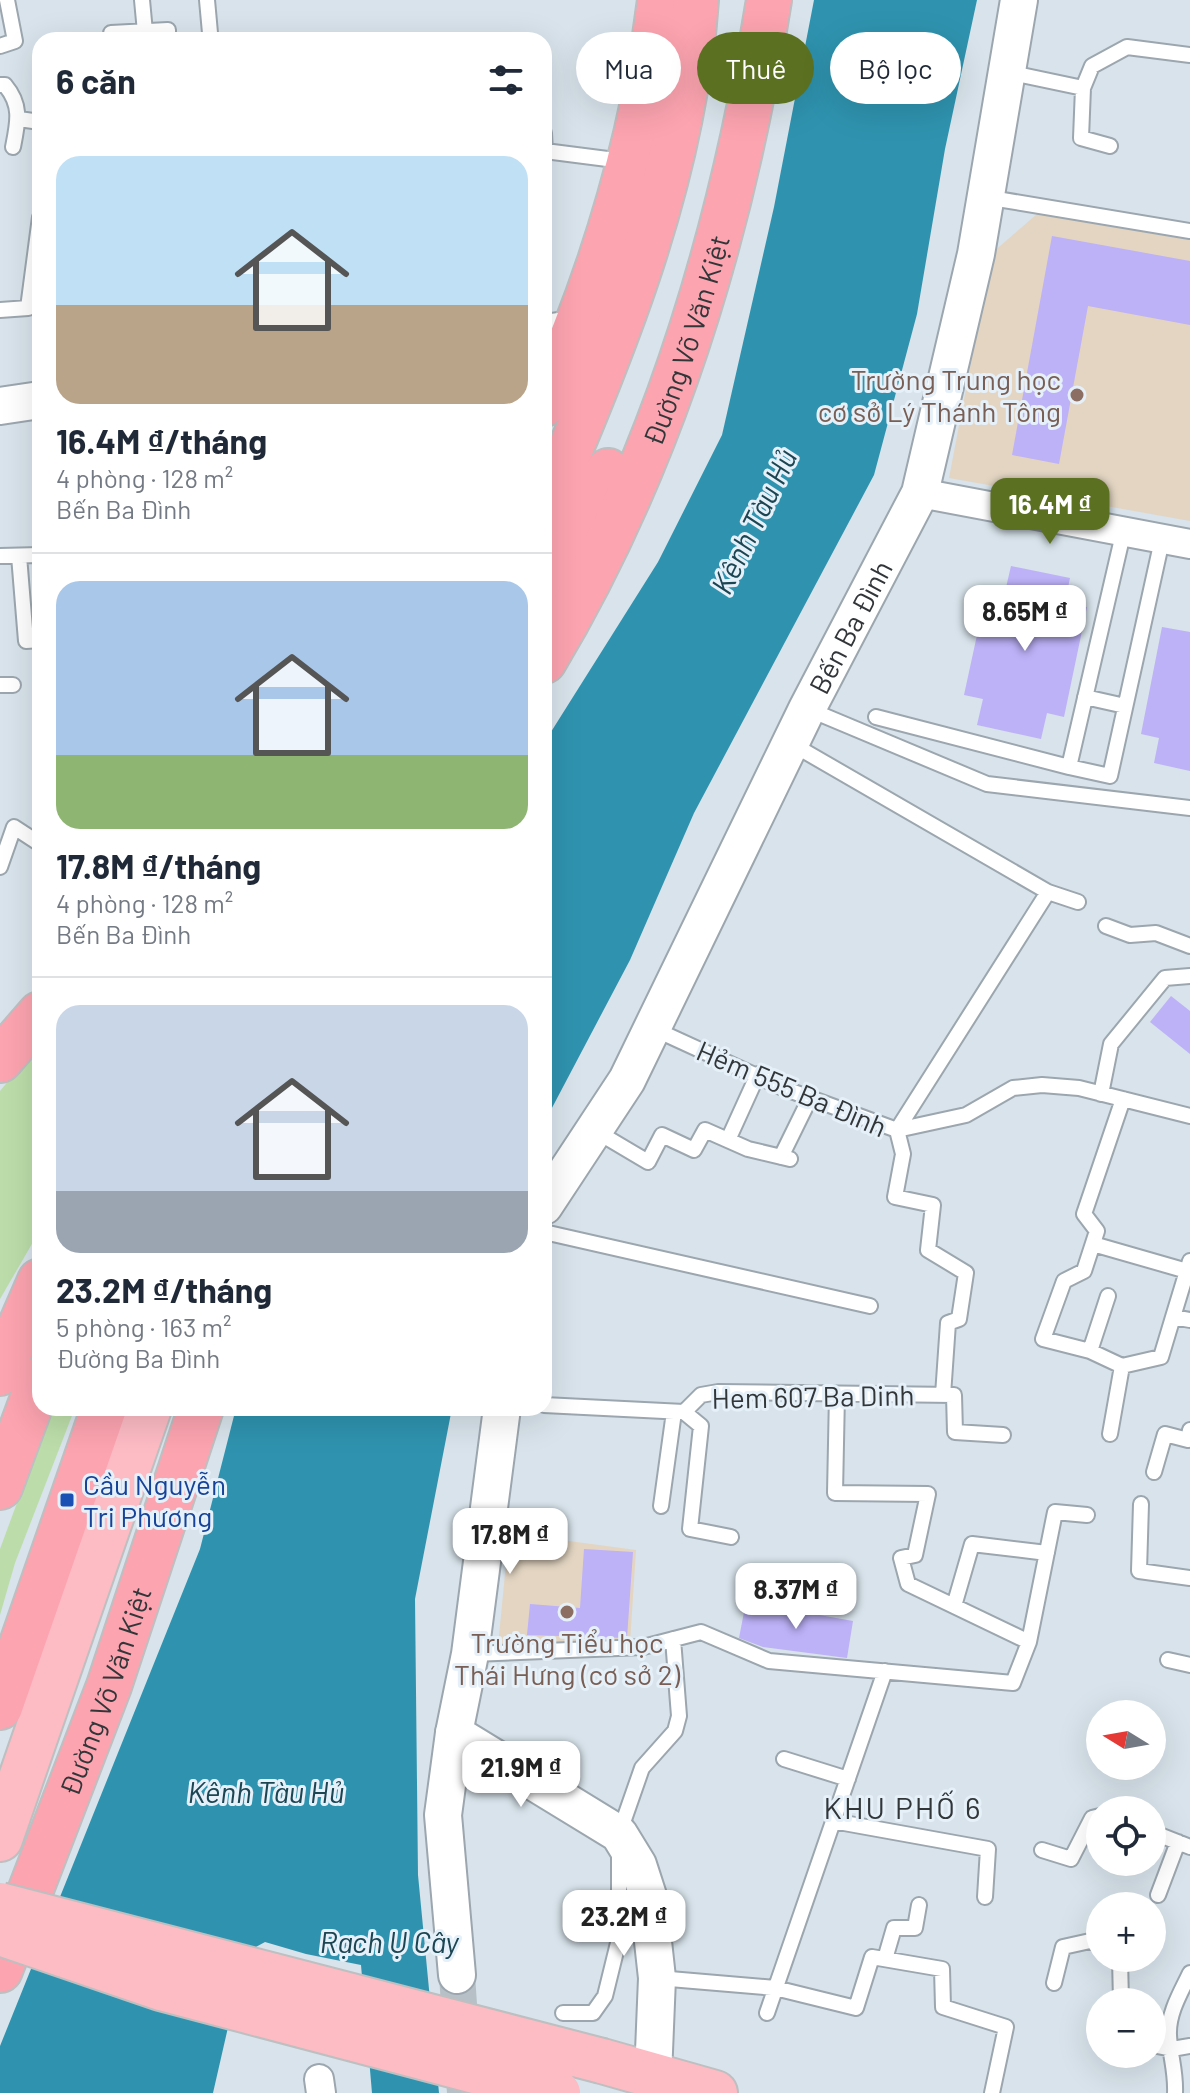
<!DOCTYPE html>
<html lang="vi">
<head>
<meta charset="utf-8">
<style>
  :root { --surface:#fff; --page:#f6f6f7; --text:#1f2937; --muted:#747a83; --line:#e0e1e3; --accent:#5b7121 }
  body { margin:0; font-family:Barlow,sans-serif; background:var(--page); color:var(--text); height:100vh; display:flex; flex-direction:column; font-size:30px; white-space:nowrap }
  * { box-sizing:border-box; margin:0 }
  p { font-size:26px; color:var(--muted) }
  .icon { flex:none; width:44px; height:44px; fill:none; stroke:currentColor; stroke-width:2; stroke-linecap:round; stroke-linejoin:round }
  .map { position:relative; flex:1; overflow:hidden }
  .details { position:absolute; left:32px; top:32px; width:520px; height:1384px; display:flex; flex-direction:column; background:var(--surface); border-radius:24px; box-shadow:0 8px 32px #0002 }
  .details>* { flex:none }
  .guide { position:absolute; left:576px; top:32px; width:494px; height:72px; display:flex; gap:16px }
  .needle { width:52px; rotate:281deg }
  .fabs { position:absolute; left:1086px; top:1700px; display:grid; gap:16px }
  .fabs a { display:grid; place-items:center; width:80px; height:80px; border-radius:50%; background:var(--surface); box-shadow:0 8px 32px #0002; font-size:40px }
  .price { position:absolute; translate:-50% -68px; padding:0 18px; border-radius:16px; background:#fff; color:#222; font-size:26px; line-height:52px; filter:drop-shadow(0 2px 4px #0008) }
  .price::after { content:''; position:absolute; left:50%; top:48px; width:24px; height:18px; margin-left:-12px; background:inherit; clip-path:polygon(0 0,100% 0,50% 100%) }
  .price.selected { background:var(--accent); color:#fff }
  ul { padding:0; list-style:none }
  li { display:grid; align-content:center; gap:16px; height:424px; padding:0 24px }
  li+li { border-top:2px solid var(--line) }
  li span { display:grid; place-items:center; height:248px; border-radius:24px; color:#555 }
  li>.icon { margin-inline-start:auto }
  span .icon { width:144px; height:144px; fill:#fffc; stroke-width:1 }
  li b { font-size:34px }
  h2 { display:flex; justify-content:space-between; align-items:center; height:96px; padding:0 24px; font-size:34px }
  .pill { padding:0 28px; border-radius:36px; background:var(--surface); box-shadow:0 8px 32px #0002; font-size:28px; line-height:72px }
  .pill.selected { background:var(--accent); color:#fff }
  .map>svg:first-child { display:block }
  .education { fill:#e3d5c2 }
  .green { fill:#bcdda9 }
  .water { fill:#2f93af }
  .building { fill:#bdb1f7 }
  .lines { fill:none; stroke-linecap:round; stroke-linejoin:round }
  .tertiary-tunnel { stroke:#b7c0c7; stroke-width:36; stroke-dasharray:36 18; stroke-linecap:butt }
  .service-casing { stroke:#9ca6ae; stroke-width:18 }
  .minor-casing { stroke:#9ca6ae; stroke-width:32 }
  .tertiary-casing { stroke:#9ca6ae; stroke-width:40 }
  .primary-casing { stroke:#bdbfc0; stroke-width:48 }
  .trunk-casing { stroke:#bdbfc0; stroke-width:48 }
  .service { stroke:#fff; stroke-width:14 }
  .minor { stroke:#fff; stroke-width:28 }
  .tertiary { stroke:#fff; stroke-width:36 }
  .primary { stroke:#fdbbc4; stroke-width:44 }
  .trunk { stroke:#fca4b0; stroke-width:44 }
  .primary-bridge-casing { stroke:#bdbfc0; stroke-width:48; stroke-linecap:butt }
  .primary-bridge { stroke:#fdbbc4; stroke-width:44 }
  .education-dot { fill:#8d6e63; stroke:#e5f0f9; stroke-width:3 }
  .transit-dot { fill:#1a4fb4; stroke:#e5f0f9; stroke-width:3 }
  .labels { text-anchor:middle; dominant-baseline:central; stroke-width:6; stroke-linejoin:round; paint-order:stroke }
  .street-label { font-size:28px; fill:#323639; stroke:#e5f0f9 }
  .education-label { font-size:28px; fill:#785e54; stroke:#e5f0f9; text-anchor:end }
  .transit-label { font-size:28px; fill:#164399; stroke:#e5f0f9; text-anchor:start }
  .water-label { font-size:30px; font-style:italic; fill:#1b4552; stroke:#e5f0f9 }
  .neighbourhood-label { font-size:30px; letter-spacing:2px; fill:#323639; stroke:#e5f0f9 }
</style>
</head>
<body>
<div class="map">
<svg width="1190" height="2093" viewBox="0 0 1190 2093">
  <rect width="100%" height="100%" fill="#d8e3eb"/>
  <path class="education" d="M1037,214L1190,240V521L949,478L992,253Z
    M509,1533L636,1550L630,1643L498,1646Z"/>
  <path class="green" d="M40,1043V1230L0,1299V1091Z
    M52,1408H75L15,1563L0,1615V1549Z"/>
  <path class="water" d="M814,0H977L945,149L917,314L874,475L694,813L630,960L544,1123V743L658,562L722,435L774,207Z
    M236,1408H452L415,1599L418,1875L439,2093H372L361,1965L306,1954L265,1942L245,1953L213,2093H0V2046L200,1549Z"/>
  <path class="building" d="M1052,236L1190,261V325L1088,306L1059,464L1012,455Z
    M1011,566L1070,578L1065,602L1087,607L1064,717L1047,713L1041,739L977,725L983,699L964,695L987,589L1005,592Z
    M1162,627L1190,632V771L1154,763L1159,738L1141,734Z
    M1171,996L1190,1011V1054L1150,1022Z
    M584,1549L633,1552L627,1638L527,1635L530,1604L580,1608Z
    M746,1602L853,1621L847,1658L763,1647L739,1638Z"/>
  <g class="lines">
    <path class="tertiary-tunnel" d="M457,1975L465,2093"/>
    <defs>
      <path id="service" d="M142,0L145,32
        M207,0L210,33
        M111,33L168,30V40
        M0,46L15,41L7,0
        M1007,72L1083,88L1081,138L1110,146
        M0,85H5C22,105 18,122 13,147
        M1083,88L1092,66L1127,47L1190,55
        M19,119L40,122
        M544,133L545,151L623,161
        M985,197L1190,231
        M0,310L28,308L40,217
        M1123,534L1069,767L1110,776L1162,540
        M0,556L40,555
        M19,556L26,641L40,640
        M0,685H13
        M1085,697L1125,706
        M808,709L987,784L1190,808
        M876,717L1069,767
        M792,744L1048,892L1078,902
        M0,867L14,827L40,844
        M1106,926L1130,935L1156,933L1190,946
        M652,1028L783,1088L897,1130L903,1154L895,1197L933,1205L928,1250L966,1273L959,1319L948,1323L943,1395
        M1101,1094L1111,1044L1165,978L1190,976
        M1123,1099L1084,1214L1097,1231L1084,1271L1064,1281L1043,1339L1090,1351L1122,1366L1161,1357L1173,1317L1190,1320
        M594,1130L648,1162L662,1135L694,1150L705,1130L748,1149L790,1159
        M897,1130L966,1115L1013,1088L1042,1085L1079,1088L1190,1116
        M897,1130L1048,892
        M728,1140L758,1074
        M781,1157L810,1098
        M544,1232L870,1306
        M1093,1244L1187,1271
        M1173,1317L1190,1261
        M1090,1351L1108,1296
        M837,1394L835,1493L928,1494L915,1555L901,1558L908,1584L1029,1642
        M544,1405L684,1412L701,1395L718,1392L954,1395L955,1432L1003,1435
        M684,1412L701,1426L690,1529L731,1537
        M1110,1434L1122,1366
        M1154,1472L1165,1434L1188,1440L1190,1430
        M1141,1504L1139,1571L1190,1578
        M661,1506L674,1412
        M954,1606L972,1544L1047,1553
        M472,1654L643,1647L701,1632L769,1661L1013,1683L1029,1642L1055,1512L1087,1515
        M1168,1660L1190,1665
        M784,1759L848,1779
        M833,1821L988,1849L985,1897
        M1152,1832L1190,1847
        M1042,1850L1071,1859L1092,1818L1100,1816
        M1158,1895L1178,1842
        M1120,1958L1121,2002
        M885,1959L894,1928H915L919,1905
        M658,1978L775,1988L856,2008L872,1957L942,1969L943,2007L1006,2027L992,2093
        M1054,1983L1063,1947L1090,1941L1100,1945
        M563,2013H593L605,1996L619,1939V1834L642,1768L675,1731L679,1716L673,1639
        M767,2013L885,1671
        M1152,2045L1172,2049L1190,2046
        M1175,2093C1176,2071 1170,2056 1169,2035C1168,2013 1181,1992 1190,1973"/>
      <path id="minor" d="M920,493L1190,544
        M319,2079L321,2093"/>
      <g id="tertiary">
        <path d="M544,333L573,329"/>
        <path d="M0,406L40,400"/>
        <path id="s1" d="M544,1206L627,1080L807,709L920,493L976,254L1019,0"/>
        <path d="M454,1733L619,1834L638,1865L648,1896L657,1978L653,2076"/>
        <path d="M457,1975L443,1815L454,1733L470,1654L502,1408"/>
      </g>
      <path id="primary" d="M0,1839L149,1408
        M602,2061L715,2093"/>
      <g id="trunk">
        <path d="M544,404C601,277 643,138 660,0"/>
        <path d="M544,511C614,350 684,177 696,0"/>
        <path d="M544,597L608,471"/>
        <path id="s2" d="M544,661C665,459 732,231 769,0"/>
        <path d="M0,1060L40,1014"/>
        <path d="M0,1373L40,1281"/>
        <path d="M0,1487L40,1379"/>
        <path d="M0,1707L104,1408"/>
        <path id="s3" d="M0,1970L109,1686L201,1408"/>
      </g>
    </defs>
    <use href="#service" class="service-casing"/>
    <use href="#minor" class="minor-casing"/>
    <use href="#tertiary" class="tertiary-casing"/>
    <use href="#primary" class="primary-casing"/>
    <use href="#trunk" class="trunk-casing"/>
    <use href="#service" class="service"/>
    <use href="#minor" class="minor"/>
    <use href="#tertiary" class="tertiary"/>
    <use href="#primary" class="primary"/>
    <use href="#trunk" class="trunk"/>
    <defs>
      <path id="primary-bridge" d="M0,1905L602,2061
        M0,1933L161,1988L558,2093"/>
    </defs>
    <use href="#primary-bridge" class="primary-bridge-casing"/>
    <use href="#primary-bridge" class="primary-bridge"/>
  </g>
  <g class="education-dot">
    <circle cx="1077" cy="395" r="8"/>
    <circle cx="567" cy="1612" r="8"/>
  </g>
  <rect class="transit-dot" x="59" y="1492" width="16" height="16" rx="4"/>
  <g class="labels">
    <g class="street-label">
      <text stroke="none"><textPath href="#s2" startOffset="352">Đường Võ Văn Kiệt</textPath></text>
      <text stroke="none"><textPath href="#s1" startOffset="656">Bến Ba Đình</textPath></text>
      <text transform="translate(792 1088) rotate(23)">Hẻm 555 Ba Đình</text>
      <text transform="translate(813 1396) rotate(-1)">Hem 607 Ba Dinh</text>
      <text stroke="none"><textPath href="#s3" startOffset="298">Đường Võ Văn Kiệt</textPath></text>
    </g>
    <g class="education-label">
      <text x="1061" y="379">Trường Trung học<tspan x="1061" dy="32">cơ sở Lý Thánh Tông</tspan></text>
      <text x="567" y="1642" text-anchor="middle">Trường Tiểu học<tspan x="567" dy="32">Thái Hưng (cơ sở 2)</tspan></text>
    </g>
    <g class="transit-label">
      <text x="83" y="1484">Cầu Nguyễn<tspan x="83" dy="32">Tri Phương</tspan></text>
    </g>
    <g class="water-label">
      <text transform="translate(753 521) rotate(-64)">Kênh Tàu Hủ</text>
      <text x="266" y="1791">Kênh Tàu Hủ</text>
      <text x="389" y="1941">Rạch Ụ Cây</text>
    </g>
    <g class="neighbourhood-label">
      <text x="903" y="1807">KHU PHỐ 6</text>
    </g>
  </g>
</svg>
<div class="fabs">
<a><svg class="needle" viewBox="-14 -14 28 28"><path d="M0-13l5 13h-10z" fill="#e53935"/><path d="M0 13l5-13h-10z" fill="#747a83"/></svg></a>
<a><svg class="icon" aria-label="locate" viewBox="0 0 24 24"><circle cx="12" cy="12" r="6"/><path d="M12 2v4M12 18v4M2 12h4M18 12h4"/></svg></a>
<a>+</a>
<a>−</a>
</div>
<b class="price selected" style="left:1050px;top:546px">16.4M ₫</b>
<b class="price" style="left:1025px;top:653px">8.65M ₫</b>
<b class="price" style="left:510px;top:1576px">17.8M ₫</b>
<b class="price" style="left:796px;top:1631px">8.37M ₫</b>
<b class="price" style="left:521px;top:1809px">21.9M ₫</b>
<b class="price" style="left:624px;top:1958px">23.2M ₫</b>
<div class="guide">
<a class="pill">Mua</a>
<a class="pill selected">Thuê</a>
<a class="pill">Bộ lọc</a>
</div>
<section class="details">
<h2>6 căn<svg class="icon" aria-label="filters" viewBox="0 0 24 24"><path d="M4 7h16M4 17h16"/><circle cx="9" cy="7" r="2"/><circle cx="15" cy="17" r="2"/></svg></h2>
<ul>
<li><span style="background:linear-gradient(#bfe0f5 60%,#b9a48a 0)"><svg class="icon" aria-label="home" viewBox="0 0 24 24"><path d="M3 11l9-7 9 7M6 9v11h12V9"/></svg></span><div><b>16.4M ₫/tháng</b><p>4 phòng · 128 m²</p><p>Bến Ba Đình</p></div></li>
<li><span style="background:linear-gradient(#a9c7e8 70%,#8fb573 0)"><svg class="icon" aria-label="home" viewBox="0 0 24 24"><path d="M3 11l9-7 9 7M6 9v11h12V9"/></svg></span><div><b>17.8M ₫/tháng</b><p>4 phòng · 128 m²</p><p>Bến Ba Đình</p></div></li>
<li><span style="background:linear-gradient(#c9d6e8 75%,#9aa5b1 0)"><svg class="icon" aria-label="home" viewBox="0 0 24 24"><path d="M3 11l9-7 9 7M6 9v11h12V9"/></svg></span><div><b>23.2M ₫/tháng</b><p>5 phòng · 163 m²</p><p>Đường Ba Đình</p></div></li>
</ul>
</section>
</div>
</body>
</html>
